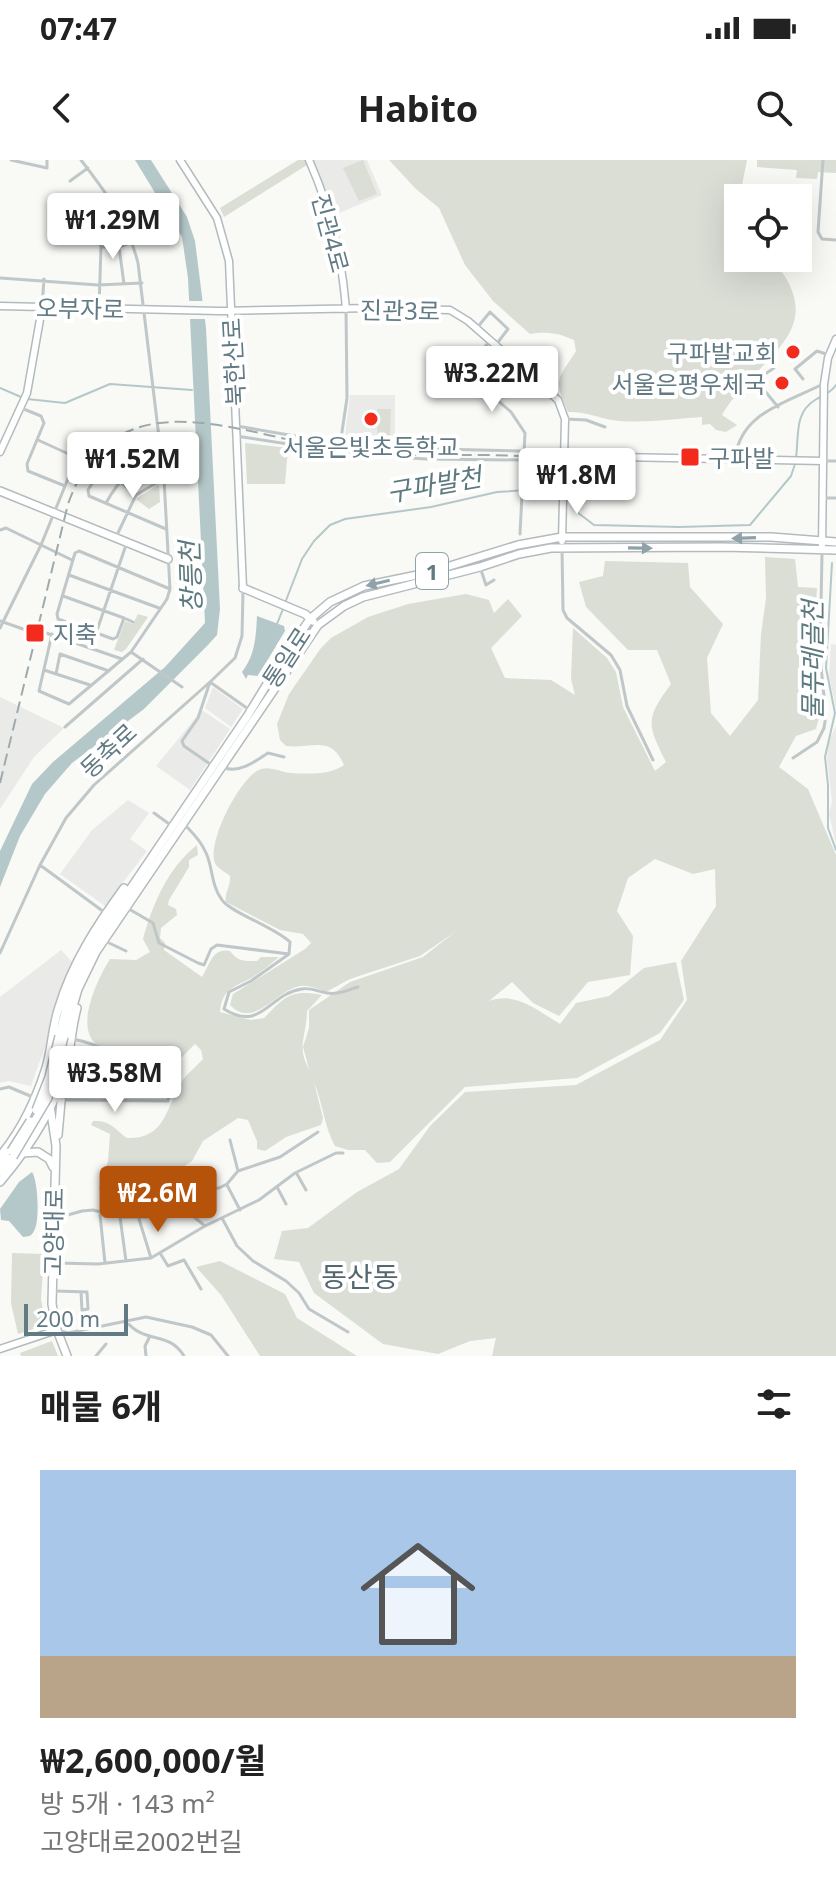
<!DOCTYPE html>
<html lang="ko">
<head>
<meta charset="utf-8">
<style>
  :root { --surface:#fff; --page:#f2f2f2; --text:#222; --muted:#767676; --accent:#b45309 }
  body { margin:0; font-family:"Noto Sans","Noto Sans KR",sans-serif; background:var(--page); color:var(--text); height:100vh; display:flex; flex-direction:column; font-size:30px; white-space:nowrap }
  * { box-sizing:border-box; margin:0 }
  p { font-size:26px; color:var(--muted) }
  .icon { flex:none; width:44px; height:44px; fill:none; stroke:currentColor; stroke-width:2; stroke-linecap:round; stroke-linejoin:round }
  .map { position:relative; height:1196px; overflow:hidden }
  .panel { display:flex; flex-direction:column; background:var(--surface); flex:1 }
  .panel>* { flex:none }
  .fabs { position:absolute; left:724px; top:24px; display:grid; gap:16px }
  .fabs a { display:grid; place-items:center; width:88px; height:88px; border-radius:0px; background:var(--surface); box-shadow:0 8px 32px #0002; font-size:40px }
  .scale { position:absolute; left:24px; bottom:20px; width:104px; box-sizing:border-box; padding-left:8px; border:4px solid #617a84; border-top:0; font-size:22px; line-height:28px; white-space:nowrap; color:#617a84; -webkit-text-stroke:6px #fff; paint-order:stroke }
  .price { position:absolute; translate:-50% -68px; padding:0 18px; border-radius:8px; background:#fff; color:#222; font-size:26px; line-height:52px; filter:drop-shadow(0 2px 4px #0008) }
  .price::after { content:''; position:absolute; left:50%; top:48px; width:24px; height:18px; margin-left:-12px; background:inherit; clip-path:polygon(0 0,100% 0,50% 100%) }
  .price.current { background:var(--accent); color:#fff }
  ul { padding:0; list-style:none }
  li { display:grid; align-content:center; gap:16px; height:424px; padding:0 40px }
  li span { display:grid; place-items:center; height:248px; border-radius:0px; color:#555 }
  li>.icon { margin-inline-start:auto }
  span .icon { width:144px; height:144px; fill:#fffc; stroke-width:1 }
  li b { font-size:34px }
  h2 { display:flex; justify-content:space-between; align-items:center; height:96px; padding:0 40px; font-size:34px }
  .status { display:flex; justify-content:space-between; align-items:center; height:56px; padding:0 40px; background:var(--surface); direction:ltr }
  .status svg { height:22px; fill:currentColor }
  header { display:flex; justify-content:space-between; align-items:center; height:104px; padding:0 40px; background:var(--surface); font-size:36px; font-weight:700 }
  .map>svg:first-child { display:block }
  .built { fill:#eaeae9 }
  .green { fill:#daded5 }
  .water { fill:#b5c8c9 }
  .pier { fill:#f9f9f6 }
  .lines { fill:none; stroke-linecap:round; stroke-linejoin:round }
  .stream { stroke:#b5c8c9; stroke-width:2 }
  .street-tunnel { stroke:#d3d9da; stroke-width:3; stroke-dasharray:3 1.5; stroke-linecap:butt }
  .secondary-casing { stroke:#b1bbbe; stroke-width:9 }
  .primary-casing { stroke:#b3bbbe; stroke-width:10 }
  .street { stroke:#bfc7c9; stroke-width:3 }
  .secondary { stroke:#fff; stroke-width:6 }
  .primary { stroke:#fff; stroke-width:7 }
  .rail { stroke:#9eaaae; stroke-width:2; stroke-dasharray:12 6; stroke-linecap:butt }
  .primary-bridge-casing { stroke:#b3bbbe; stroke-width:10; stroke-linecap:butt }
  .primary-bridge { stroke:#fff; stroke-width:7 }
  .oneway { fill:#90a2a9 }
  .poi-dot { fill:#f22b1d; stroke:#fff; stroke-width:3 }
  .labels { text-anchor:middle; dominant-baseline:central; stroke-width:8; stroke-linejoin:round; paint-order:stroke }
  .shield { fill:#fff; stroke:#90a2a9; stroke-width:2 }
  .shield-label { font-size:22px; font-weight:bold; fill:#617a84 }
  .street-label { font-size:24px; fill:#617a84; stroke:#fff }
  .poi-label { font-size:24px; fill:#617a84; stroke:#fff; text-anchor:end }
  .water-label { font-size:26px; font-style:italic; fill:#5c7a7e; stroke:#fff }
  .quarter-label { font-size:28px; fill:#54676e; stroke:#fff }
</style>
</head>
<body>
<div class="status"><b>07:47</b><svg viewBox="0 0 49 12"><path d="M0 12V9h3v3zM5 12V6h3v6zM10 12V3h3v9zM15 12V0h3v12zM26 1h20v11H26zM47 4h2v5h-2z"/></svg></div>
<header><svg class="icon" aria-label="back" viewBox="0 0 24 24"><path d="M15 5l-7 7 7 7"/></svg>Habito<svg class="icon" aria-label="search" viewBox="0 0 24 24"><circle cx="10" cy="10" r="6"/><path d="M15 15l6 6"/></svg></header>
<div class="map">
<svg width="836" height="1196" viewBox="0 0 836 1196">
  <rect width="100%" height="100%" fill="#f9f9f6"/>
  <path class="built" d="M315,0H367L382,35L332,56L313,1Z
    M350,235H395V286L344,283Z
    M831,484L836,485V548L829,516Z
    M213,527L243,549L231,567L205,548Z
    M0,537L64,568L34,597L0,649Z
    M202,550L230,569L190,630L156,606Z
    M836,566V685L829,654L832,641L827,599L829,580Z
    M128,640L149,653L130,679L147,691L105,746L60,714L92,670Z
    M61,790L73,803L53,852L48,878L31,926L8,921L0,923V837Z"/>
  <path class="green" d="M298,0H315L224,57L220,48Z
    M363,0L377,34L359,41L343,8Z
    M389,0H747L740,35L744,38H738V98H771C836,172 756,196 722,255L737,265L726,272L716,270L710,264L702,265V257C672,259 641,264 612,260C595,257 588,252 568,252C553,219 557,221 576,191L574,180C559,173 546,171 530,174L493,141L465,105L439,48L416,29Z
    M757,0H836V13L818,12L817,19L796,18L797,10L757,7Z
    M377,249H391L390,276H377Z
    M245,283L288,288L285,324H247Z
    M159,324L160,342L149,349L136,339Z
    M765,397L795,399L798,427L817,428L812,501L820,554L816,569L796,576L779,607L808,629L836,695V1196H492L496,1178L470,1181L438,1194L383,1184L314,1133L299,1102L274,1099L282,1071L308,1068L357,1032L399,1009L430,966L465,932L576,925L660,880L687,840L681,801L716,746L715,709L693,714L655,699L628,718L617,751L633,776L630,815L588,822L559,856L533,843L512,822L489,841C515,831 537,850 560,864L576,843L609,836L644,808L676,802L684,840L660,873L577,918L465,927L390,1002L377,1003L365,990H348L335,986C324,966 323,944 314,922L323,958L321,965L286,977L265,991L257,989V981L248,960L238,958L203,981L192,1001L141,1035L107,1037L99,1028L108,1001L110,974L91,965L93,961C111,960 114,969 127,978C166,979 165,949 181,923C186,914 196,907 203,899L201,890L195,884L182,897L133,892C124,894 122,891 114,889C112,888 103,888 101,887C71,873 98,818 110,799L136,800L150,792L143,779C153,743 168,708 197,685L198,695L189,700V707L169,740L168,745L176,749L177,755L161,768L160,778L165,783L164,790L202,817C210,805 212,787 230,791C238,802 244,801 257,801L261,797H279C271,804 262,811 253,817C235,827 222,828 220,852L251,860L264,858C285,837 290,829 322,835L307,851C307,874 296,887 309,909L303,887L309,868V850L350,822L423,797L455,772L420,796L350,819L326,832C318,829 309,825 300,826C276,830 254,870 230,845L233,834L305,789L311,783L303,774L280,770L226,742C224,733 231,726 230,716C227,713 219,709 216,705C204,686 241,615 261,609C270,606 281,612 291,613C308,614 331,615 344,605C331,574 312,589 286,586L280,580L277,564L289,534L321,488L331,478L368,457L408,444L466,434L489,440L494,453L508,439L522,456L491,488L505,518L551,520L575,535L571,519L573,468L607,498L616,512L623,547L655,611L666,602C647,564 645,559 671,524L657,490H628L586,447L579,422L603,416L605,401L688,403L690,427L723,464L707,498L711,553L730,576L758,540L761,474L766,438Z
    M138,454L148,457L126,489L122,492L114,490L125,461L133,464Z
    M12,1093L44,1094L41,1139L46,1165L18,1174L11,1143Z
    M220,1101L285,1134L297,1158L357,1196H260L221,1135L196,1107Z
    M52,1181L58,1196H21L20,1193Z"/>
  <path class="water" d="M135,0H151L187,57L195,81L206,168L220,449L217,475L207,486L144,549L72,603L45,634L20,676L0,727V691L32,624L53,602L165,507L205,463L188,118L182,77Z
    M257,456L284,466L285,471L258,516L248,515L246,519L242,512C255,495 256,477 257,456Z
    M32,1012C38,1020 40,1062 34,1071C31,1077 29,1076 23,1077L9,1061L1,1060L0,1049L19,1022Z"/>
  <path class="pier" d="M185,141H206L207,159H186Z"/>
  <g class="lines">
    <path class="stream" d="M0,228L21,237
      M27,239L65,243L110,224L192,230
      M796,298C799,276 794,253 815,240C823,235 831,233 836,225
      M567,328H573V342L577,352L594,365L679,367L750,365L791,316L795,304
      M832,403L826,508L835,553L825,597L828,625V668L836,690
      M285,443L302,399L314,381L330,365L345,359L431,347L497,332L560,328
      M277,464L283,449"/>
    <path class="street-tunnel" d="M23,469L46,473"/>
    <defs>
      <path id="secondary" d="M180,0L217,58L229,101L243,428
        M309,0C330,47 342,98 346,149
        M0,146L219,151L372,148L450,150L468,161L558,240L565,259L562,381
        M0,292L27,233L42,148
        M564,296L823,301
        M822,389L824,224L828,198L836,179
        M0,1189L57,1170"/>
      <path id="primary" d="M0,331L168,399
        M243,428L305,454L313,461
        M59,876L69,836L91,787L248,555L281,501L310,459L330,442L364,426L427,413L518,385L562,377H771L836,382
        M64,877L78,829L96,792L318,465L344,446L363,437L480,407L519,394L551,388L722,387L836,390
        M50,946L56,986L52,1144L57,1170L67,1196
        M58,975L63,919
        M23,993L38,992L49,999L53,1007
        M0,996C21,971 36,939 46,908C52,888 52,867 59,847C72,803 97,765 124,728
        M0,1004L10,992
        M0,1012L13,997
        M0,1022C29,988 56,947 67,903C71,885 72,866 77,848"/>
    </defs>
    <use href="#secondary" class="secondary-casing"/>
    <use href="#primary" class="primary-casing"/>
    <path class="street" d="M11,0L47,8V0
      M823,0L818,72L822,79L836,80
      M70,21L88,8
      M107,59L119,87L124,124
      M101,87H119L132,82
      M0,118L98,125L142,123
      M42,147L44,119
      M99,148L101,87L96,68L120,51
      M476,169L490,152L508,169L495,186
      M489,182L464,211L511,252L525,273L520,374
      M774,208L756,220L778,247
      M803,219L795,209L817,191L829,195
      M21,248L41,256L44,263L27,304L28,311L65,326L41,385L72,400
      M565,259L586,260L605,267
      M237,266L359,287L520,291L525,295
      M159,276C125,283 105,300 88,330L89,336L166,369
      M236,276L359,295L427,299L521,300L525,295L564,296
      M38,280L73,296L98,312
      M339,292L347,238L346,149
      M735,298C741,253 785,243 821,225
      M824,301H836
      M103,307L136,335
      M65,326L76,298
      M823,338H836
      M106,343C119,319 135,304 161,296
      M0,370L6,368L41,385L0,468
      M117,375L136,335L163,319
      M562,389L563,450L567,458L611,495L620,510L627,546L653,600
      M480,407L486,425L494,420
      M69,415L159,448
      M63,436L124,458L117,477L113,479L58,459L57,454L75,393L79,391L170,429
      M124,458L133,462
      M0,461L23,469
      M46,473L122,499
      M52,474L39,531L69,544L131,492L167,439L170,429L164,319L138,103C127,60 108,35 81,0
      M91,488L126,385
      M131,492L182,527
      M44,510L90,525
      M56,514L60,494L109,511
      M65,567L143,499
      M793,598L817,582L824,568L826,555L820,498L822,393
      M213,606L184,586L182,581L198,558L210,522L251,551
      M225,608C240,613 256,601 268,593L284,597
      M154,653L172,666
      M184,664C196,676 206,687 210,705C213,718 214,729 222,740C230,752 274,767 290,782L289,794L251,821L229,832L224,849C262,873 269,833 302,829C310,827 319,832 327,833C338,835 347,830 358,827
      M40,705L104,752
      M129,749L153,763L159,783L198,803L204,805L211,789L217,785L289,794
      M107,782L126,791
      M0,793L40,705L66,658L94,625L210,522L235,498L242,476L243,431
      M0,929L9,927L35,938
      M62,940L168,941L171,924C139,907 108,886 73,879
      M230,980L238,1011
      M297,1014L306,1030
      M227,1025L240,1050
      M277,1027L286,1044
      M177,1043L205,1066
      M100,1055L105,1103
      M120,1057L126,1101
      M57,1058L82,1051L93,1050L120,1057H147L177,1043L193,1031L219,1028L227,1024L238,1011L280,997L318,972
      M222,1058L237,1086L253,1101L286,1121L299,1133L309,1149L348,1172
      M139,1059L151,1098
      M160,1093L168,1106L184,1100L201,1129
      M56,1103L98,1104L151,1098L205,1066L259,1040L295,1013L336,993H343
      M56,1131L87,1132L88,1149L82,1150L81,1132
      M126,1161C145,1185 168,1170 184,1196
      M61,1171L68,1173L146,1157L192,1167L211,1175L228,1196
      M96,1196L106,1184
      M146,1196L145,1186L150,1176"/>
    <use href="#secondary" class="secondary"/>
    <use href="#primary" class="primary"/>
    <path class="rail" d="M0,623L68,344C116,208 247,279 349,291C405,298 463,293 519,296"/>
    <defs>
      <path id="primary-bridge" d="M36,950L49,917L59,876
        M11,991L30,961
        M13,997L48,938L64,877"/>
    </defs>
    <use href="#primary-bridge" class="primary-bridge-casing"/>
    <use href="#primary-bridge" class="primary-bridge"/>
  </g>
  <defs><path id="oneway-solid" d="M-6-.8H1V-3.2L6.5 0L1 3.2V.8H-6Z" transform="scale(2)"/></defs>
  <g class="oneway">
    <use href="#oneway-solid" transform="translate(744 378) rotate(178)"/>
    <use href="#oneway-solid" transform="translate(640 388) rotate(1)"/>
    <use href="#oneway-solid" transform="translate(378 423) rotate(167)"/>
  </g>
  <g class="poi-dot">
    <circle cx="793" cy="192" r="8"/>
    <circle cx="782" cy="223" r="8"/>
    <circle cx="371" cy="259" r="8"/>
    <rect x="680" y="287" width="20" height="20" rx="4"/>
    <rect x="25" y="463" width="20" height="20" rx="4"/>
  </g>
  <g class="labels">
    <rect class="shield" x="416" y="393" width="32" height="36" rx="6"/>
    <g class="shield-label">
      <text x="432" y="411">1</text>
    </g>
    <g class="street-label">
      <text transform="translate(331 73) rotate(75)">진관4로</text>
      <text transform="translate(80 148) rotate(1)">오부자로</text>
      <text transform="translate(400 150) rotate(1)">진관3로</text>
      <text transform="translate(233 202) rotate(-93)">북한산로</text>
      <text transform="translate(286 497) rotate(-57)">통일로</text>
      <text transform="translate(108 590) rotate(-43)">동축로</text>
      <text transform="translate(53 1072) rotate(-89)">고양대로</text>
    </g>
    <g class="poi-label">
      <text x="777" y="192">구파발교회</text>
      <text x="766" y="223">서울은평우체국</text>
      <text x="371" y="286" text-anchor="middle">서울은빛초등학교</text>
      <text x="708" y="297" text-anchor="start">구파발</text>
      <text x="53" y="473" text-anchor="start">지축</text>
    </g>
    <g class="water-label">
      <text transform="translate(434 324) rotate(-10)">구파발천</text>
      <text transform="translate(190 417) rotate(-92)">창릉천</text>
      <text transform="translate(812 500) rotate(-90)">물푸레골천</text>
    </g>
    <g class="quarter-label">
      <text x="360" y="1116">동산동</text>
    </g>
  </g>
</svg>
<div class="fabs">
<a><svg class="icon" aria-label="locate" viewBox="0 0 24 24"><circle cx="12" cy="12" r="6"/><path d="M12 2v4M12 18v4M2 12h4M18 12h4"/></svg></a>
</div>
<div class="scale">200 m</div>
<b class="price" style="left:113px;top:101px">₩1.29M</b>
<b class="price" style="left:492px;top:254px">₩3.22M</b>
<b class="price" style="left:133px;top:340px">₩1.52M</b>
<b class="price" style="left:577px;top:356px">₩1.8M</b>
<b class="price" style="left:115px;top:954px">₩3.58M</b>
<b class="price current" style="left:158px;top:1074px">₩2.6M</b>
</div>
<section class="panel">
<h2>매물 6개<svg class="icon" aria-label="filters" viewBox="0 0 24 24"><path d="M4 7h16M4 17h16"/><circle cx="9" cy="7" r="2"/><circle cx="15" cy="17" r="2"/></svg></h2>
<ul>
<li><span style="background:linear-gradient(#a9c7e8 75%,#b9a48a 0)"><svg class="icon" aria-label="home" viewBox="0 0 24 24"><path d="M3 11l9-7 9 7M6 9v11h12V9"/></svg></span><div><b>₩2,600,000/월</b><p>방 5개 · 143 m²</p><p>고양대로2002번길</p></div></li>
</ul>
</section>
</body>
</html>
